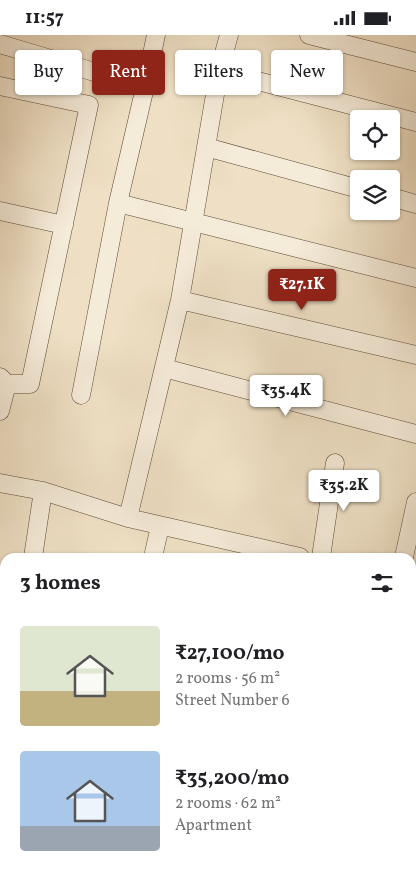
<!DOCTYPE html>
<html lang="en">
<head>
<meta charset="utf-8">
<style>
  :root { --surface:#fff; --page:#f6f6f6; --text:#202124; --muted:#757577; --accent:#8f2418 }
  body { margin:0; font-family:Vollkorn,serif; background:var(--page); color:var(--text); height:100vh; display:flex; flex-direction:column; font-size:19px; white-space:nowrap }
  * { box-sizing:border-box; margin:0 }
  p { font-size:16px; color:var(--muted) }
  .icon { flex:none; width:28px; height:28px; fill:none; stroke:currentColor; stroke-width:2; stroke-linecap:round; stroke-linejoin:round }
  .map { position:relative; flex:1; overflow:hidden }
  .panel { position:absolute; left:0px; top:518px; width:416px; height:321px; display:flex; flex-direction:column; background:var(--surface); border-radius:15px 15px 0 0; box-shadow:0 1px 4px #0004 }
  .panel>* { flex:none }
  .guide { position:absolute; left:15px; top:15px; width:386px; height:45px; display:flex; gap:10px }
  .buttons { position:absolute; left:350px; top:75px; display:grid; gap:10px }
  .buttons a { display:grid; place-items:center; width:50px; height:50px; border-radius:5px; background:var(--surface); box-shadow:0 1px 4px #0004; font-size:25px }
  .price { position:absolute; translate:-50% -42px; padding:0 11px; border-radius:5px; background:#fff; color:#222; font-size:16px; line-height:32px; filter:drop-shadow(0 1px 2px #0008) }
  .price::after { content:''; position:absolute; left:50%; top:30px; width:15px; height:11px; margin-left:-8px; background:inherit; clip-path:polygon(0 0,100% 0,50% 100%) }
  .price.selected { background:var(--accent); color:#fff }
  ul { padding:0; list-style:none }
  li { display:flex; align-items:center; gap:15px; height:125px; padding:0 20px }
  li span { display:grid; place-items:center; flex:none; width:140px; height:100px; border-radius:5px; color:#555 }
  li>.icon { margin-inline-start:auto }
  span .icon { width:60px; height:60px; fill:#fffc; stroke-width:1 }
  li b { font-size:21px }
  h2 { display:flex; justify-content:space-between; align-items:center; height:60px; padding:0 20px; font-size:21px }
  .pill { padding:0 18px; border-radius:5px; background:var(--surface); box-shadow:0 1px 4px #0004; font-size:18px; line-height:45px }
  .pill.selected { background:var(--accent); color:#fff }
  .status { display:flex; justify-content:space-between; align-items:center; height:35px; padding:0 25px; background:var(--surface); direction:ltr }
  .status svg { height:14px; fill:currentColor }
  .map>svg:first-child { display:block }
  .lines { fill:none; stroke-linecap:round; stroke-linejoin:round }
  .minor-casing { stroke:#594733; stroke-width:19 }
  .minor { stroke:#f5ebd9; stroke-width:18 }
</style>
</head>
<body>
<div class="status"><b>11:57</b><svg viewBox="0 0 49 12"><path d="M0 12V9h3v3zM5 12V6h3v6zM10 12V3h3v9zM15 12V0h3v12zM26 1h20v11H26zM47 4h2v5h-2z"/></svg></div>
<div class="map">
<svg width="416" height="838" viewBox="0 0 416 838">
  <rect width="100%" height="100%" fill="#efe0c5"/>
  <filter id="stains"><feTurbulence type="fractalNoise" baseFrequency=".004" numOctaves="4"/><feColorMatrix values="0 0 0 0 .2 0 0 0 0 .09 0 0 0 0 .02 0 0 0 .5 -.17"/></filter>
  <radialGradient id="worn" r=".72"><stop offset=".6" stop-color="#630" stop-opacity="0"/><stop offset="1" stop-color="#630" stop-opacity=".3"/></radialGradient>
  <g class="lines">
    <defs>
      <path id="minor" d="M309,0L416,27
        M0,9L145,52
        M219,36L416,87
        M0,51L89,70L30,349H7L0,342
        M206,112L359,154
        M391,162L416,169
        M118,168L416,243
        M0,176L64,190
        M180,265L416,320
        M164,333L416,399
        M81,360L118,168L145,52L156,0
        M0,376L7,349
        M0,448L43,456L128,483L300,522
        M128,483L180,265L219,36L229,0
        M33,522L43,456
        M153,522L160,491
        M321,522L335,428
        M404,522L416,467
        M411,545L416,546
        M0,639L5,640
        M411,796L416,797
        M8,838V834
        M70,838V834
        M131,838L132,834
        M189,838L190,834
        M248,838L249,834
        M322,838L323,834"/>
    </defs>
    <use href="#minor" class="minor-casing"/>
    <use href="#minor" class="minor"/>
  </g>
  <rect width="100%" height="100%" filter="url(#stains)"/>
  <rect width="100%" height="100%" fill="url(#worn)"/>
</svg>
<div class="buttons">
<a><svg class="icon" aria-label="locate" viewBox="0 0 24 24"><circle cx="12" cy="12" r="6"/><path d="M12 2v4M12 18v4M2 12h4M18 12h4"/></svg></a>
<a><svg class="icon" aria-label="layers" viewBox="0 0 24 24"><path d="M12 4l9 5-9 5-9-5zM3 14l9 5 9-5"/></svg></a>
</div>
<b class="price selected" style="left:302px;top:276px">₹27.1K</b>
<b class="price" style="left:286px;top:382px">₹35.4K</b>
<b class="price" style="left:344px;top:477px">₹35.2K</b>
<div class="guide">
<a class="pill">Buy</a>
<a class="pill selected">Rent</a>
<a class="pill">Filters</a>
<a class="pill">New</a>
</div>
<section class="panel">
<h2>3 homes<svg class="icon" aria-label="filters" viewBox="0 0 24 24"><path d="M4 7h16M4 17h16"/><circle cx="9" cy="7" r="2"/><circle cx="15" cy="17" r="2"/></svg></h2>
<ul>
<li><span style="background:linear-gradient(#dfe7d0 65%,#c2b280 0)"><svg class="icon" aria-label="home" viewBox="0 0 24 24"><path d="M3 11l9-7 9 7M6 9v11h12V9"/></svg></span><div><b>₹27,100/mo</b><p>2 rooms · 56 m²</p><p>Street Number 6</p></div></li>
<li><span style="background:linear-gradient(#a9c7e8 75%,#9aa5b1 0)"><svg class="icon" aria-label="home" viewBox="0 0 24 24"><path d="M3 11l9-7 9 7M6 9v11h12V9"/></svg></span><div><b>₹35,200/mo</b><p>2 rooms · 62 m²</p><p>Apartment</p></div></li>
</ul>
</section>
</div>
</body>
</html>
